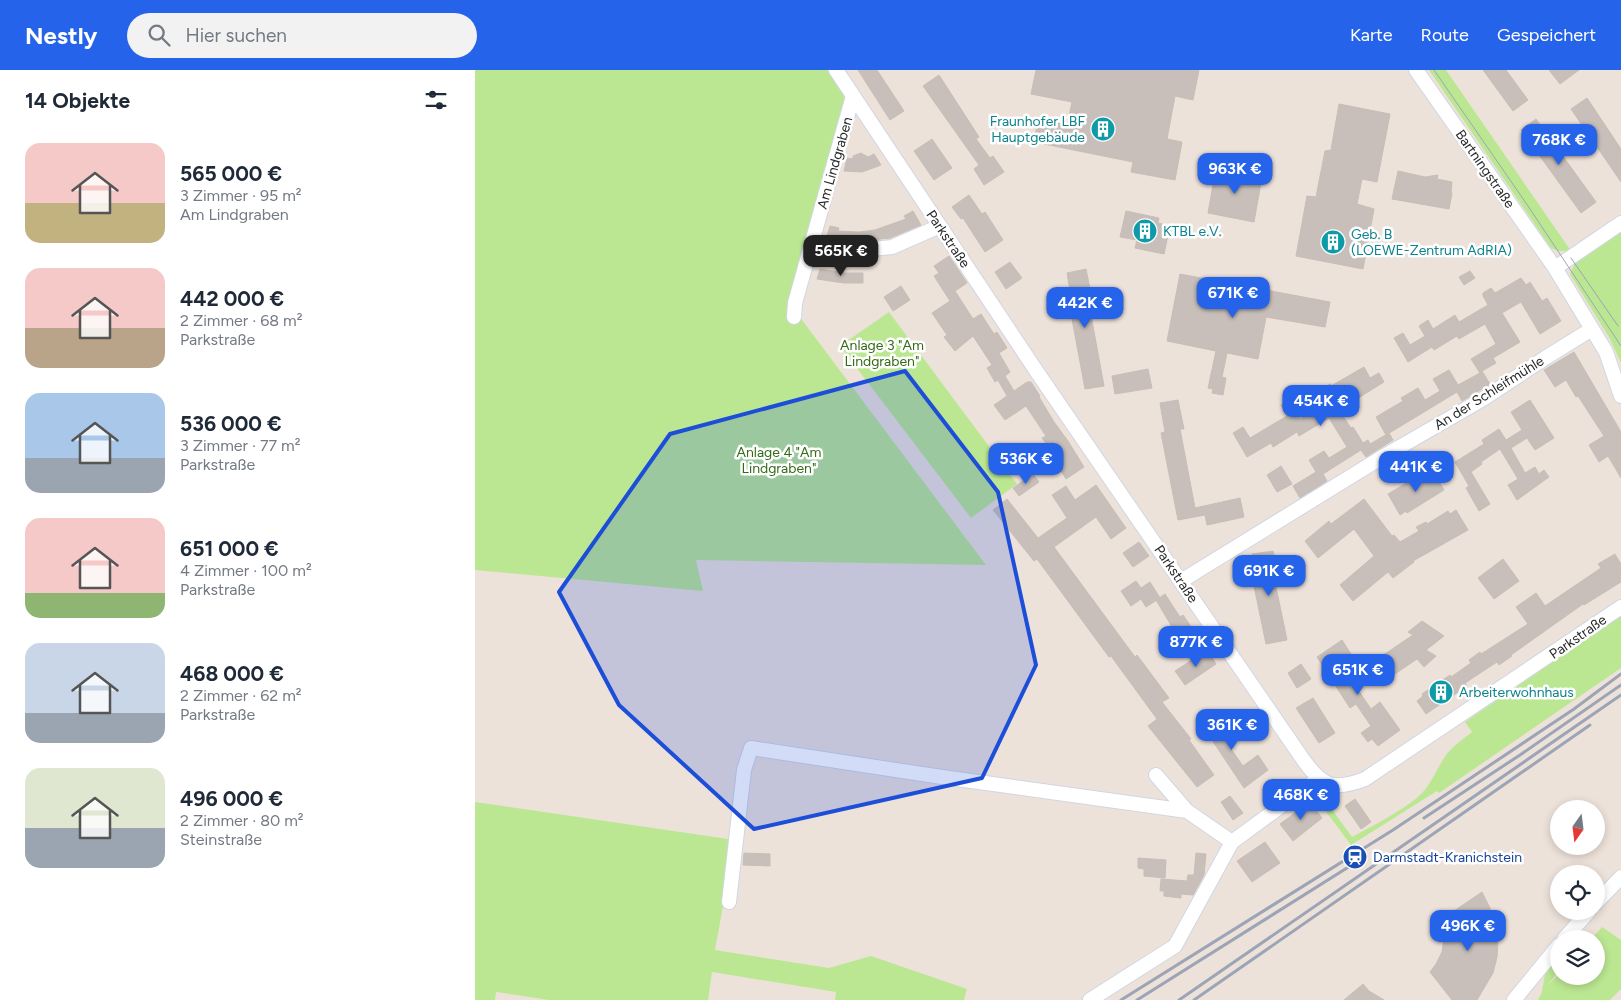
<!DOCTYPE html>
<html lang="de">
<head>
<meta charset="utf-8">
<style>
  :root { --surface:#fff; --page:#f2f2f3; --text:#1f2937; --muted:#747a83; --accent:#2563eb }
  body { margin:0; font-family:Figtree,sans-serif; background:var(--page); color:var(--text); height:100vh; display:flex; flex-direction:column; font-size:19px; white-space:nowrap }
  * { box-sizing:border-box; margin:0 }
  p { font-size:16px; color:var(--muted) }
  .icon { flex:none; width:28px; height:28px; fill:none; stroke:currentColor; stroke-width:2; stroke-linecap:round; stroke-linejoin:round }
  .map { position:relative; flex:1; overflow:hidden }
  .sheet { display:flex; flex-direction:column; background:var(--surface); width:475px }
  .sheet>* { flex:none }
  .needle { width:32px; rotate:194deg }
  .tools { position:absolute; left:1075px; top:730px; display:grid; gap:10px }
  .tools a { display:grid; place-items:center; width:55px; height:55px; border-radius:50%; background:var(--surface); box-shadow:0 2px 8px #0003; font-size:25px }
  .price { position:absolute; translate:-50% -42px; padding:0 11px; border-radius:10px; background:var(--accent); color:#fff; font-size:16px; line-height:32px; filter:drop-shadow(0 1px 2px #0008) }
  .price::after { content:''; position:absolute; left:50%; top:30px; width:15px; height:11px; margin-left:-8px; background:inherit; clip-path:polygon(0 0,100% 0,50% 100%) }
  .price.selected { background:#222; color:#fff }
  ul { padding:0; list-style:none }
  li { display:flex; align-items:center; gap:15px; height:125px; padding:0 25px }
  li span { display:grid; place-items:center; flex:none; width:140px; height:100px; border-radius:15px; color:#555 }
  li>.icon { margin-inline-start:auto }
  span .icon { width:60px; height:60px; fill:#fffc; stroke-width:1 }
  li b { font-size:21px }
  h2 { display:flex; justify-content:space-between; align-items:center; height:60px; padding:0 25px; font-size:21px }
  header { display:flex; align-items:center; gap:30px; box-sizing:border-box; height:70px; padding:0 25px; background:var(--accent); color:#fff }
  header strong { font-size:24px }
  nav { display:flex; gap:28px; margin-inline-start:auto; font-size:18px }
  .search { width:350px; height:45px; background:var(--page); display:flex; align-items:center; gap:12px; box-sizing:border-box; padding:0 18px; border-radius:28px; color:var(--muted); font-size:19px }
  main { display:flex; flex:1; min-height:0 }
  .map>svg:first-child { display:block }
  .green { fill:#bce792 }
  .building { fill:#c8bfba; stroke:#c8beb4 }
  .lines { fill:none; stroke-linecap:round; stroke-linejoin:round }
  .minor-casing { stroke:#cfd6e3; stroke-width:16 }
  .minor { stroke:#fff; stroke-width:14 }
  .tram { stroke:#9ca4b5; stroke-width:1 }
  .rail { stroke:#9ca4b5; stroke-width:3 }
  .marked { fill:#1d4ed8; fill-opacity:0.2; stroke:#1d4ed8; stroke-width:4; stroke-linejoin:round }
  .labels { text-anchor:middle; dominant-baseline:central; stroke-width:5; stroke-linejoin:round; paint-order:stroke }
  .culture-label { font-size:14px; fill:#0d838f; stroke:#fff; text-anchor:start }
  .street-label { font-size:14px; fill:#292929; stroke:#fff }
  .park-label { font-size:14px; fill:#346b15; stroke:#fff }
  .transit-label { font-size:14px; fill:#164399; stroke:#fff; text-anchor:start }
</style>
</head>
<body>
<header>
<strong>Nestly</strong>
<div class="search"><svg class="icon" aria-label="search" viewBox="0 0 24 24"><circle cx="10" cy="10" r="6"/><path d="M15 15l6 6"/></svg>Hier suchen</div>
<nav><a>Karte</a><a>Route</a><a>Gespeichert</a></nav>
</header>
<main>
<section class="sheet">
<h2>14 Objekte<svg class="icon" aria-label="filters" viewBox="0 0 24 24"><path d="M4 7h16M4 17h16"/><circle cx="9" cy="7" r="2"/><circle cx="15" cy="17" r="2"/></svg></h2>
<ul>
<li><span style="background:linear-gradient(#f6c9c9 60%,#c2b280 0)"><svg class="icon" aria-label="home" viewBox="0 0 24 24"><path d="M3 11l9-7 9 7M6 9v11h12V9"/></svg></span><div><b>565 000 €</b><p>3 Zimmer · 95 m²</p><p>Am Lindgraben</p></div></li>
<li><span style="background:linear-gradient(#f6c9c9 60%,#b9a48a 0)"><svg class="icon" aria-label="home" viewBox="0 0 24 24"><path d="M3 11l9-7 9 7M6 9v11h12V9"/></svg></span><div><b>442 000 €</b><p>2 Zimmer · 68 m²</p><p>Parkstraße</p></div></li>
<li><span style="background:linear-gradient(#a9c7e8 65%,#9aa5b1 0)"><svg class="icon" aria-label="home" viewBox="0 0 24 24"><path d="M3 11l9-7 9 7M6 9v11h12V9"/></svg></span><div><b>536 000 €</b><p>3 Zimmer · 77 m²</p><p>Parkstraße</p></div></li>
<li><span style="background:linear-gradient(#f6c9c9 75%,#8fb573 0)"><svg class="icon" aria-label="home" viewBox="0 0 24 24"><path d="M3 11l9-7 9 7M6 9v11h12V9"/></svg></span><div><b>651 000 €</b><p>4 Zimmer · 100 m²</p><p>Parkstraße</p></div></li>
<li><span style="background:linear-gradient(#c9d6e8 70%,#9aa5b1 0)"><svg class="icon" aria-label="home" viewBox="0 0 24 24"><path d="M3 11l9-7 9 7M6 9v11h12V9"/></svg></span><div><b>468 000 €</b><p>2 Zimmer · 62 m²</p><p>Parkstraße</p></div></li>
<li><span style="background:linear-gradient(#dfe7d0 60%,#9aa5b1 0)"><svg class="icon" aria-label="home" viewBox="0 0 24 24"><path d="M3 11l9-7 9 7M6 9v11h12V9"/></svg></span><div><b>496 000 €</b><p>2 Zimmer · 80 m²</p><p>Steinstraße</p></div></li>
</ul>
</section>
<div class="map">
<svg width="1146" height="930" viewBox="0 0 1146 930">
  <rect width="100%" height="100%" fill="#ede2da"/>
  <path class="green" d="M0,0H352L370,26L316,243L321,242L511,495L221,490L228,521L0,500Z
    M954,0H971L1096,181H1083L1076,178Z
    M1146,162V293L1135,269L1095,204L1100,193Z
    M414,242L542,414L496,448L365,276Z
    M1146,545V598L964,723L962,721L876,775L843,731L848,727L877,767C896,757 932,738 946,724C957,713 962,698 971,685C978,676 988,669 997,662L990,652Z
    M0,732L260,770L240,880L354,898L396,886L492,919L489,930H360L361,922L237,902L233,930H74L21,922L20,930H0Z
    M1127,857L1146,870V919L1135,930H1063L1067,922L1071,897L1084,883V900L1073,915L1084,904V906H1121V869H1116Z"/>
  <path class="building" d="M383,0H402L429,41L415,50Z
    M561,0H724L718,30L700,26L692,69L707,72L700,110L656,102L658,92L559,72L563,49L592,55L597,32L556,24Z
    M1008,0H1031L1053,30L1038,41Z
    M1074,0H1104L1085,14Z
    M464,5L504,67L501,69L515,88L518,86L529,102L509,115L499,99L504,95L448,16Z
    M1112,28L1146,79V112L1096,39Z
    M864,34L915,44L902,112L887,109L882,134L899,139L888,199L821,186L832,126L841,127L850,81L856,80Z
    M1061,49L1121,132L1106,143L1046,60Z
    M457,69L477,98L459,110L439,81Z
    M386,83L393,87L399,84L406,95L387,102L369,101L372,88L378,89V86Z
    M741,98L787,107L779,152L733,143Z
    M923,101L950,107L963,105L962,109L977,112L976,122L977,123L974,139L917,129Z
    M494,125L507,144L510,142L528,170L510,182L488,148L486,149L477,137Z
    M438,141L446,155L415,168L387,171L352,166L355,156L364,158L363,161L384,162L400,160L431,149L429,146Z
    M651,141L684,148L683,153L695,156L689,184L660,178L662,170L645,167Z
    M474,186L492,213L480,221L498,249L506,244L519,264L522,262L532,278L524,283L535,302L530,306L539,321L552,312H556L565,326L564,327L579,352L593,371L609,397L591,409L582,394L585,392L567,368L571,366L551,336L530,350L519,335L532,326L523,310L520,312L512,298L517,295L498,266L480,281L469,267L472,265L457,243L475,231L459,206L464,203L459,196Z
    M535,192L547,208L531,219L520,202Z
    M345,199L369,203H388V213H369L342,209Z
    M611,199L617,229H613L629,316L610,319L594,233L597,232L592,203Z
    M995,201L1000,208L989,215L984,207Z
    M705,204L855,232L850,257L791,247L783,289L752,283L747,307L751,308L748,325L737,323L738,319L733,318L741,281L692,271Z
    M1046,208L1051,215L1055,212L1067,231L1072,228L1086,251L1065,264L1046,232L1027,243L1045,272L1018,288L1021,293L1007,301L1015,314L987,331L982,322L911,365L901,347L928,331L926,328L943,318L950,330L965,321L958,309L974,300L983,315L1005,303L996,289L1021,274L1010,254L984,269L982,266L959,280L957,277L933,292L919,268L928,263L935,275L950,266L944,256L953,250L958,259L980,245L984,252L1013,235L1008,226V223L1016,218L1020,223Z
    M426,216L435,230L418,241L409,227Z
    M1099,282L1146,362V408L1133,386L1124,392L1114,375L1129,366L1103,326L1101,327L1091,310L1080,317L1069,300Z
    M889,297L895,308L904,303L909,312L880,330L882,333L866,343L876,358L878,357L888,373L893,370L895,374L914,363L918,370L891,387L886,380L848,404L852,411L825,428L818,416L841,402L834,390L849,381L854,388L872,377L854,348L824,366L822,362L798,377L796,373L772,387L758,363L768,357L775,368L812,346L806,335L814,330L825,349L849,335L842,322L855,314L856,316Z
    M673,299L677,318L640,324L637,306Z
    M703,330L709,359H705L720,438L765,428L769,447L732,455L730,445L703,450L686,363L690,362L685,333Z
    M1055,330L1079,368L1060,380L1052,368L1036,378L1050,403L1060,397L1064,404L1069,400L1074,407L1042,430L1033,415L1043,409L1025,379L1006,392L1007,394L996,402L1015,434L1004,441L991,418L994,416L980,392L1009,374L1007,370L1024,359L1031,370L1047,360L1036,342Z
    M806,396L817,414L802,422L792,405Z
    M957,400L969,420L932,443L931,441L925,445L913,424L945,405L946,407Z
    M558,404L564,412L544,426L538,418Z
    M621,415L651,458L636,469L621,447L579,477L660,587L662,585L694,628L687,632L716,669L714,670L739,705L722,717L673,656L682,649L636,586L634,587L562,489L559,491L518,440L532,429L563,468L592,448L577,425L591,416L600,430Z
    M889,429L917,466L919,465L925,472L944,461L941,457L951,452L952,454L973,441L975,444L981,440L993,460L938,491L939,492L918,508L913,502L878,531L865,515L899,486L879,459L843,488L830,471L854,451L856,454Z
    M664,472L674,486L658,497L648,483Z
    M798,481L804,511L800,512L812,570L791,574L779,516L783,515L777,484Z
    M1140,484L1146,494V512L1109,535L1108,534L1036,585L1037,586L1024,595L1022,592L990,613L992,616L951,644L942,631L948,626L947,624L975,605L976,607L996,593L994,590L1005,582L1006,584L1053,554L1041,537L1061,523L1070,536L1126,498L1123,494Z
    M1028,489L1044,511L1019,529L1003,508Z
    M661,511L666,518L675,512L685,528L671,537L666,529L656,536L646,521Z
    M690,524L705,547L708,545L717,558L703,567L681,530Z
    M947,551L969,566L951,580L961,586L949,597L942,589L908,612L895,594L938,565L933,562Z
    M867,570L876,584L864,592L896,639L905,632L925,660L903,676L897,669L893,672L886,663L896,656L881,634L875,638L842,587Z
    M732,580L741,594L710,615L700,601Z
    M826,594L836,609L822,618L813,603Z
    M838,628L860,663L844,673L821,638Z
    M738,639L756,668L751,672L768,696L783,685L793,700L769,718L723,649Z
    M755,726L768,743L758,750L746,732Z
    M880,729L896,752L886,759L870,736Z
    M835,732L847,748L818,771L805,754Z
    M790,772L805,793L777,812L762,791Z
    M269,783L295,784V796L268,795Z
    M721,783L731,784L729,805L718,825L706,824V828L689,826V821H685L686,809L712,811L713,805H719Z
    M663,788L691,790L690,808L669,806V799L663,798Z
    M1007,822L1015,838L1023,871L1022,887L1018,903L1002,930H977L955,902L961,894L967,882L969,869L966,859L985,851L979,841Z
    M888,914L894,921L909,930H869Z"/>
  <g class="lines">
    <defs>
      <path id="minor" d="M361,0L562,302L827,688C846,715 857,722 890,709L1146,537
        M941,0L1080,198L1131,282L1146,326
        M337,172L387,180L417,177L465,156
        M1080,198L1146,153
        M319,247L320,233L378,26
        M706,511L909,386L1008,329L1070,288L1117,259
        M681,705L712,741
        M254,832L269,700L276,678L467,707L712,741L757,772
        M1121,833L1146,807
        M1089,869L1114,841
        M615,930L700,876L757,772L843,709
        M1039,930L1084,875"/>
    </defs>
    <use href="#minor" class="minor-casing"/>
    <use href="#minor" class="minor"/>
    <path class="tram" d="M959,0L1053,136L1146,276
      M1096,188L1143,256"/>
    <path class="rail" d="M949,748L1045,685L1146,615
      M646,930L918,760L1099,639L1146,604
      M662,930L891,786
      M704,930L1146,625
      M719,930L1115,655"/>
  </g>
  <path class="marked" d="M430,301L523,422L561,595L507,708L279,759L144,635L84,522L195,364Z"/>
  <defs>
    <symbol id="building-disc" viewBox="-11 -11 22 22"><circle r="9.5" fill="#0f9aa8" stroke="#fff"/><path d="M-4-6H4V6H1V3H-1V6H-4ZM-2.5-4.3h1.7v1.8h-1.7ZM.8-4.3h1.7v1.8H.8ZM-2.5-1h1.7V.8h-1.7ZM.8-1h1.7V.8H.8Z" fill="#fff"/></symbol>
    <symbol id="station-disc" viewBox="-11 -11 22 22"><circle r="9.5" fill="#1a4fb4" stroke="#fff"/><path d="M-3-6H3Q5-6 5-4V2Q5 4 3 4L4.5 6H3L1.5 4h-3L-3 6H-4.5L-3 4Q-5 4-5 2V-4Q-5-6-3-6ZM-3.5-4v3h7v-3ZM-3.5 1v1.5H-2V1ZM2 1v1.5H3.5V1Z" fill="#fff"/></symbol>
  </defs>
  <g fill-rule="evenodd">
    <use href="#building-disc" x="614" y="45" width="28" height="28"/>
    <use href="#building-disc" x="656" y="147" width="28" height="28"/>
    <use href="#building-disc" x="844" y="158" width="28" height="28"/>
    <use href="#building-disc" x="952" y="608" width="28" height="28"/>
    <use href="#station-disc" x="866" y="773" width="28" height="28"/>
  </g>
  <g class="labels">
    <g class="culture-label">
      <text x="610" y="51" text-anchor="end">Fraunhofer LBF<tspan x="610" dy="16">Hauptgebäude</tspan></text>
      <text x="688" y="161">KTBL e.V.</text>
      <text x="876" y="164">Geb. B<tspan x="876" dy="16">(LOEWE-Zentrum AdRIA)</tspan></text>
      <text x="984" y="622">Arbeiterwohnhaus</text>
    </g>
    <g class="street-label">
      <text transform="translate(360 93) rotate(-74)">Am Lindgraben</text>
      <text transform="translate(1010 99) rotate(55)">Bartningstraße</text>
      <text transform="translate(473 169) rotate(56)">Parkstraße</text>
      <text transform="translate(1014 323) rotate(-32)">An der Schleifmühle</text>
      <text transform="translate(701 504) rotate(56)">Parkstraße</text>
      <text transform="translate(1103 567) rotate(-35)">Parkstraße</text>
    </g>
    <g class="park-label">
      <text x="407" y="275">Anlage 3 "Am<tspan x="407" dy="16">Lindgraben"</tspan></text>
      <text x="304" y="382">Anlage 4 "Am<tspan x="304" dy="16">Lindgraben"</tspan></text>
    </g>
    <g class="transit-label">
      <text x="898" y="787">Darmstadt-Kranichstein</text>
    </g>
  </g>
</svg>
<div class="tools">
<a><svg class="needle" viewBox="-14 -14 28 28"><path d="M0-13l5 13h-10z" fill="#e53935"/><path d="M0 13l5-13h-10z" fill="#747a83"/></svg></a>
<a><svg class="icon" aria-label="locate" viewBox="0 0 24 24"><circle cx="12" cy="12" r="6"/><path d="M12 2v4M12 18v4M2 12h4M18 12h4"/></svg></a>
<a><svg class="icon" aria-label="layers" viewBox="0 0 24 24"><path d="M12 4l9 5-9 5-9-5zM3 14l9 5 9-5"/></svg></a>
</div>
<b class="price" style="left:1084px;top:96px">768K €</b>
<b class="price" style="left:760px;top:125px">963K €</b>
<b class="price selected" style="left:366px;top:207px">565K €</b>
<b class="price" style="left:758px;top:249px">671K €</b>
<b class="price" style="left:610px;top:259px">442K €</b>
<b class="price" style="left:846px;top:357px">454K €</b>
<b class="price" style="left:551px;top:415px">536K €</b>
<b class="price" style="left:941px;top:423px">441K €</b>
<b class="price" style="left:794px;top:527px">691K €</b>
<b class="price" style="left:721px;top:598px">877K €</b>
<b class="price" style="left:883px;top:626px">651K €</b>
<b class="price" style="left:757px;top:681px">361K €</b>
<b class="price" style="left:826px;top:751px">468K €</b>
<b class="price" style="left:993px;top:882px">496K €</b>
</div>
</main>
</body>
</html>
